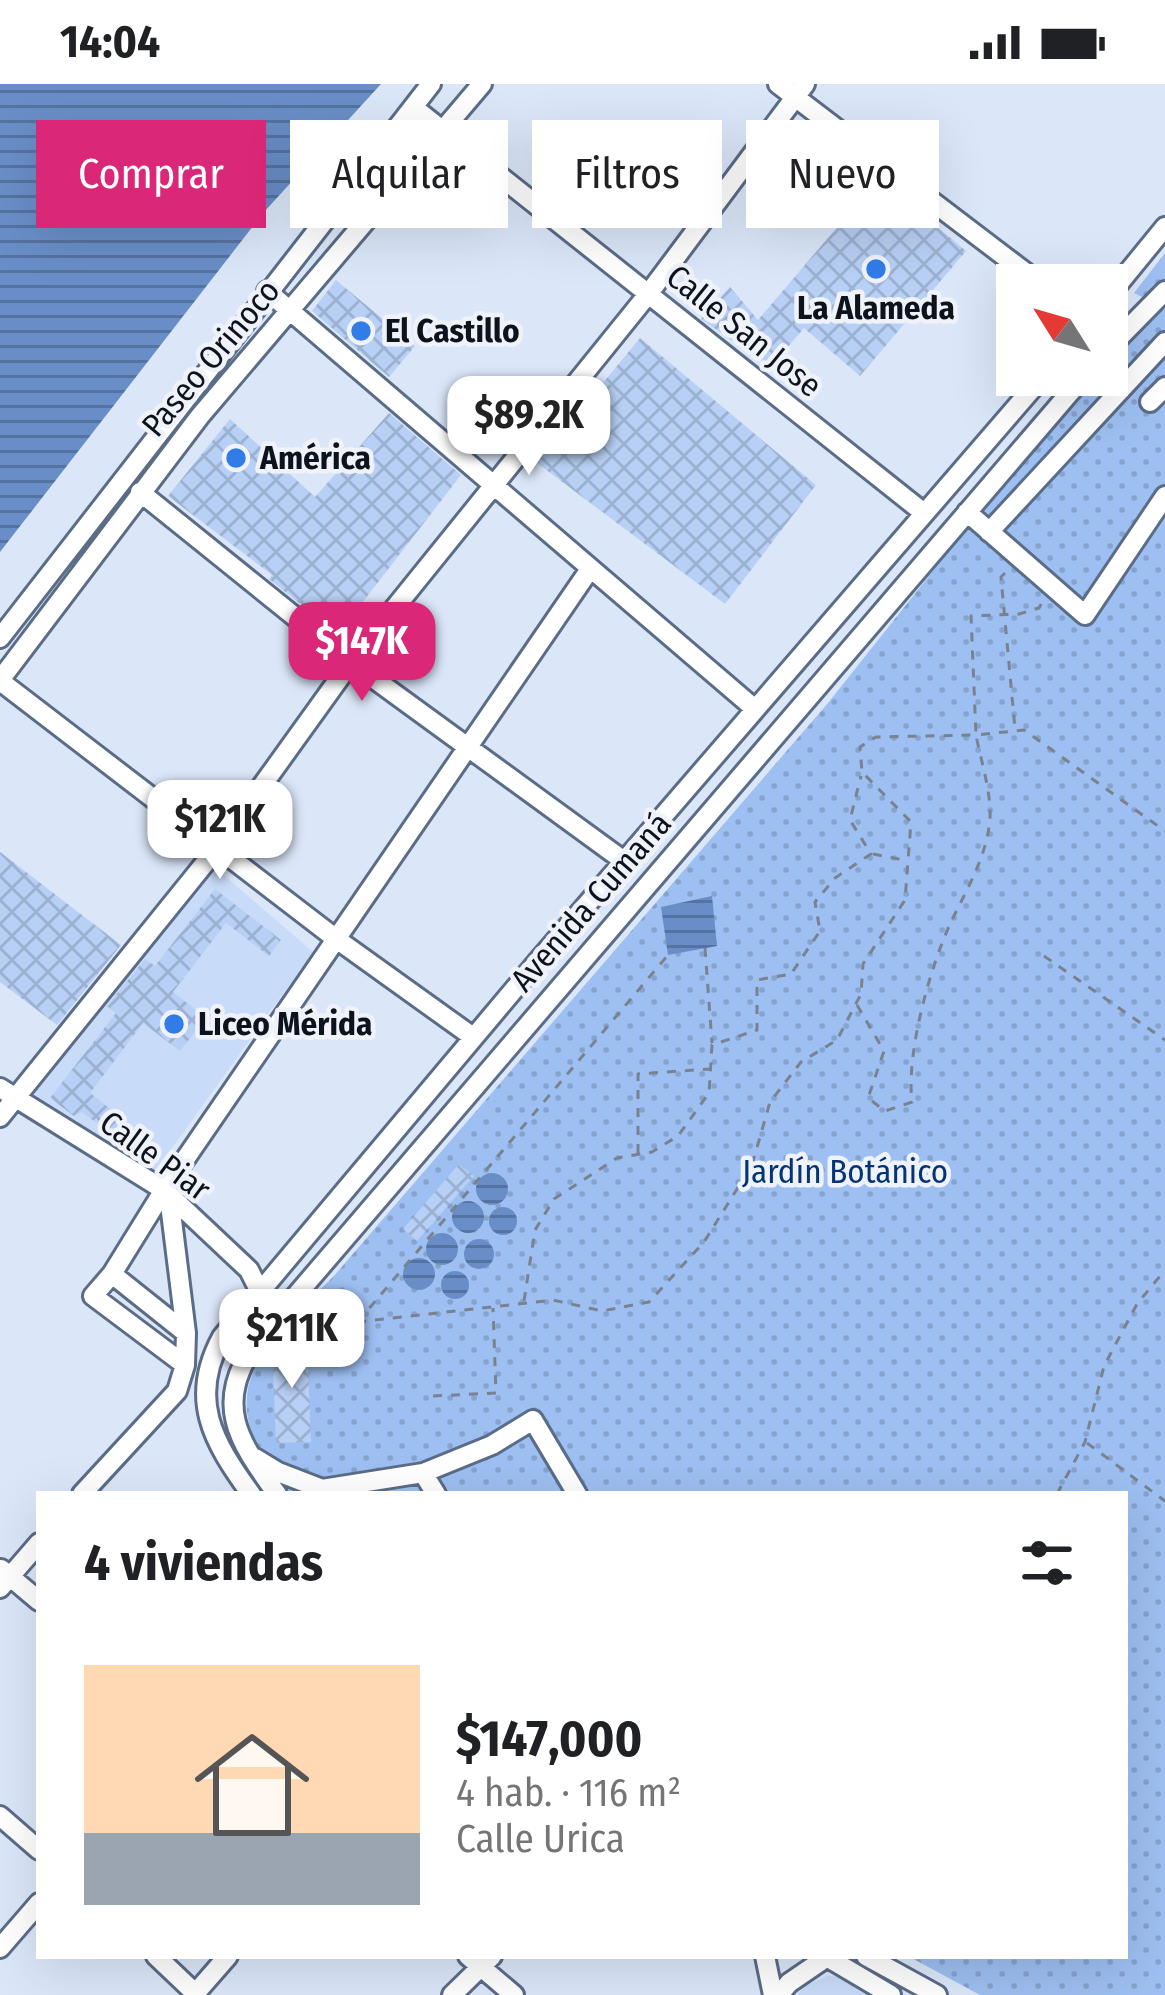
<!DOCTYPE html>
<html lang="es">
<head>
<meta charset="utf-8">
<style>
  :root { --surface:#fff; --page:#f6f6f6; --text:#202124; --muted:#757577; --line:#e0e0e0; --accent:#db2777 }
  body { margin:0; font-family:"Fira Sans Condensed",sans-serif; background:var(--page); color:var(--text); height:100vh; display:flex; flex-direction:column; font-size:45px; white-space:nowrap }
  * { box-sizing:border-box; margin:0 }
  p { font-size:39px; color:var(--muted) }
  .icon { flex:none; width:66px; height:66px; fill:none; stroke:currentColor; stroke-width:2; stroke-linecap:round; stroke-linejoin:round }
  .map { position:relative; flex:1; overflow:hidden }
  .panel { position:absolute; left:36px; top:1407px; width:1092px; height:468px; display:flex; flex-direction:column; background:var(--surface); border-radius:0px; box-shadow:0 12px 48px #0002 }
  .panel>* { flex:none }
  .hud { position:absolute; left:36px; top:36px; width:1095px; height:108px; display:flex; gap:24px }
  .needle { width:78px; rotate:307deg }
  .controls { position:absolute; left:996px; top:180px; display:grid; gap:24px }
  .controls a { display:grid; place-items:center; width:132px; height:132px; border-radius:0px; background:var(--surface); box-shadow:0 12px 48px #0002; font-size:60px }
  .price { position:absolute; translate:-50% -102px; padding:0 27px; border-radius:24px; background:#fff; color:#222; font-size:39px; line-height:78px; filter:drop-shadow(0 3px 6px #0008) }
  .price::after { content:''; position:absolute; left:50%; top:72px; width:36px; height:27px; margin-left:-18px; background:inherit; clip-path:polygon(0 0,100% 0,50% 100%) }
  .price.current { background:var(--accent); color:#fff }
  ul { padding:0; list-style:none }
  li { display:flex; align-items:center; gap:36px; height:300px; padding:0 48px }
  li+li { border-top:3px solid var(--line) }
  li span { display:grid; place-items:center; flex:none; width:336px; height:240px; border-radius:0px; color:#555 }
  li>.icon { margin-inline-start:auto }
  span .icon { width:144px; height:144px; fill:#fffc; stroke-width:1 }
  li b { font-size:51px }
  h2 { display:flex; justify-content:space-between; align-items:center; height:144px; padding:0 48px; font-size:51px }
  .pill { padding:0 42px; border-radius:0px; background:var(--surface); box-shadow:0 12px 48px #0002; font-size:42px; line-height:108px }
  .pill.current { background:var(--accent); color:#fff }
  .status { display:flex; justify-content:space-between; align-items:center; height:84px; padding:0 60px; background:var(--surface); direction:ltr }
  .status svg { height:33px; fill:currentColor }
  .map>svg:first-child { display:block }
  .built { fill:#c8dbf8 }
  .park { fill:url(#park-dots) }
  .water { fill:url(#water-rules) }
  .building { fill:url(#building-cross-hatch) }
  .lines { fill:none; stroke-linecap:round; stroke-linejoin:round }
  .minor-casing { stroke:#5b6c87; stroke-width:24 }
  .path { stroke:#788290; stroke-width:3; stroke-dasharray:9 9; stroke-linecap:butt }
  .minor { stroke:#fff; stroke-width:18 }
  .poi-dot { fill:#327ce8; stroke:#eff3f9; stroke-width:4.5 }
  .labels { text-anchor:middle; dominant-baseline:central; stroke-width:9; stroke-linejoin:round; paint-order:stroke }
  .poi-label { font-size:33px; font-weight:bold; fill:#0c131d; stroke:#eff3f9; text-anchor:start }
  .street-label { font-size:33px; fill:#0c131d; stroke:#eff3f9 }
  .park-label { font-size:33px; fill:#033477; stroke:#eff3f9 }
</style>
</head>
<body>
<div class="status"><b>14:04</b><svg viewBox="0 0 49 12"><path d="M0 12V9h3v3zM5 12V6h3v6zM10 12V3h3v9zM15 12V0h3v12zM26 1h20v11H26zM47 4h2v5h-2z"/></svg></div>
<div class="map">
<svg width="1165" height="1911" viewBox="0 0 1165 1911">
  <defs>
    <pattern id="park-dots" width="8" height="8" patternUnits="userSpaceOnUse" patternTransform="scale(3)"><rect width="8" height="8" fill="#9dbff1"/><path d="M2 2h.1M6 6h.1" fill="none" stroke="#86a3ce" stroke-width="1.8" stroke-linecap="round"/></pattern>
    <pattern id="water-rules" width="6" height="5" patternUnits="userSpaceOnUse" patternTransform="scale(3)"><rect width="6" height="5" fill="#698ec7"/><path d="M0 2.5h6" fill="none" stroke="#5573a1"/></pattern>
    <pattern id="building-cross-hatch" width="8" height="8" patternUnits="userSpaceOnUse" patternTransform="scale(3)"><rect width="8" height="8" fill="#b8d0f5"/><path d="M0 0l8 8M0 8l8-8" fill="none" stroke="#9db2d2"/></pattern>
  </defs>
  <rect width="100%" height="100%" fill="#dbe7f9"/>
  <path class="built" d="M212,781L313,868L154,1089L29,1012Z
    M827,1892L851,1893L884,1911H797L805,1902Z"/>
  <path class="park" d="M1165,169V196L1142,213L1134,209Z
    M1165,222V1911H980L908,1872H1125V1410H291C206,1313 256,1268 333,1193L828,619L1072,312L1094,291H1107V278Z"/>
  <path class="water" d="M0,0H381L264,128L0,468Z
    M712,812L717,862L668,871L661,823Z
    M476 1105a16 16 0 1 1 32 0a16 16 0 1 1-32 0Z
    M452 1133a16 16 0 1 1 32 0a16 16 0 1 1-32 0Z
    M489 1137a14 14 0 1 1 28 0a14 14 0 1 1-28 0Z
    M426 1165a16 16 0 1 1 32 0a16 16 0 1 1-32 0Z
    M464 1170a15 15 0 1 1 30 0a15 15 0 1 1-30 0Z
    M403 1190a16 16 0 1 1 32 0a16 16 0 1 1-32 0Z
    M441 1201a14 14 0 1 1 28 0a14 14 0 1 1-28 0Z"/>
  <path class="building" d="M879,94L966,167L860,292L804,244L771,283L701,235L730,203L758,236Z
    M336,196L415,262L389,293L312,227Z
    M640,254L816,401L725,520L537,379Z
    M389,329L461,391L338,550L269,495L272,491L168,412L230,335L315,413Z
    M0,768L121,861L57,941L0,898Z
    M215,805L281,856L269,872L226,839L173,908L206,934L180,967L143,939L90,1009L132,1042L121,1057L82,1028L74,1032L50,1014L116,929L107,922L110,918L145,875L155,882Z
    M459,1080L474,1092L417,1157L403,1145Z
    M307,1255L311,1358L276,1359L272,1261L276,1256Z"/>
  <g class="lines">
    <defs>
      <path id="minor" d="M778,0L1042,201
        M413,23L924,429
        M267,207L755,625
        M1107,214L1165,143
        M1107,266L1165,207
        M1150,318L1165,303
        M140,408L351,578L624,777
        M967,428L1085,531L1165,412
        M989,448L1165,258
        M0,554L431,0
        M0,596L200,332L482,0
        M0,597L335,854L473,953
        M0,1004L164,1106L249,1186L259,1206
        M0,1033L218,763L351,578L649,209L805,0
        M112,1190L186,1249
        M185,1281L93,1212L112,1190L164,1106L590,485
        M255,1374L278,1388L322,1405L423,1389L492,1361L533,1336L577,1410
        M423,1389L436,1410
        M82,1410L177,1307L185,1281L186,1249L169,1112
        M251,1410C213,1358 188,1315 222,1253L538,877L1044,291
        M277,1410C237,1355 213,1320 257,1257L1085,291
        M1,1485L39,1517
        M0,1504L39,1459
        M0,1732L39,1766
        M0,1864L39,1819
        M156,1872L197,1911
        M468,1872L514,1911
        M765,1872L773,1911
        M825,1872L891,1911
        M866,1872L937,1911
        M194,1911L228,1872
        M452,1911L492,1872
        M779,1911L789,1899L827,1873"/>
    </defs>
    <use href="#minor" class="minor-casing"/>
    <path class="path" d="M1005,489L1001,493L1015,645
      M873,770L904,776
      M705,864L712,959
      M1044,872L1165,956
      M857,921L884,967L868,1014L885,1027L912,1018C906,969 930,883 951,838C966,807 984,777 989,743C994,716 981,678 976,651L1024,646L1165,747
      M638,1069V990L710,985
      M524,1217L535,1146L554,1115L617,1074L652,1068L678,1052L709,1009L712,961L757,946V896L791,890L820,847L815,818L835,794L871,770L850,736L861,692
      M357,1238L553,1216L602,1227L649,1218L704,1158L752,1081L770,1018L801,978L837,956L861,910L863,880L905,816L911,738L862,688L860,663L876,653L976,651L971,532L1019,530L1039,524L1044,515
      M323,1279L668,871
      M433,1312L496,1309L493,1224
      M1087,1359L1165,1417
      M1057,1410L1085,1358L1104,1282L1137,1220L1165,1186"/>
    <use href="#minor" class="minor"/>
  </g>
  <g class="poi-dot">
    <circle cx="876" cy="185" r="12"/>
    <circle cx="361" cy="247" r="12"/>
    <circle cx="236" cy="374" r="12"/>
    <circle cx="174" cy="940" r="12"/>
  </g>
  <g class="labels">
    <g class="poi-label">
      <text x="876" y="224" text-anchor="middle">La Alameda</text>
      <text x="385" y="247">El Castillo</text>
      <text x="260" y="374">América</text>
      <text x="198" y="940">Liceo Mérida</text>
    </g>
    <g class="street-label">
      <text transform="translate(744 247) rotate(39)">Calle San Jose</text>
      <text transform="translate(211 274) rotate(-50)">Paseo Orinoco</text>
      <text transform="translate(591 818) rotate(-49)">Avenida Cumaná</text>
      <text transform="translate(155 1072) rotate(36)">Calle Piar</text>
    </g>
    <g class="park-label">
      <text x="845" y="1088">Jardín Botánico</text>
    </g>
  </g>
</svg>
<div class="controls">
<a><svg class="needle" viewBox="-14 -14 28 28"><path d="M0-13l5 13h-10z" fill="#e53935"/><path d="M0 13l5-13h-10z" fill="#757577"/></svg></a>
</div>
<b class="price" style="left:529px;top:394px">$89.2K</b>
<b class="price current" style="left:362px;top:620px">$147K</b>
<b class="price" style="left:220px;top:798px">$121K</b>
<b class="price" style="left:292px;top:1307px">$211K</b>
<div class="hud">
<a class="pill current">Comprar</a>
<a class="pill">Alquilar</a>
<a class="pill">Filtros</a>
<a class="pill">Nuevo</a>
</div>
<section class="panel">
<h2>4 viviendas<svg class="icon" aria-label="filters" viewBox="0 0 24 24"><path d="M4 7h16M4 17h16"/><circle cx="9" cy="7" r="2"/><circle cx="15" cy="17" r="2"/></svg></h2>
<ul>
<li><span style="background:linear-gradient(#ffd9b3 70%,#9aa5b1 0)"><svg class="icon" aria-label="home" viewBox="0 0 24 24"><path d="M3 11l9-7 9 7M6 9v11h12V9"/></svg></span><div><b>$147,000</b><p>4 hab. · 116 m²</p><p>Calle Urica</p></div></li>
</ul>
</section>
</div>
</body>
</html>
